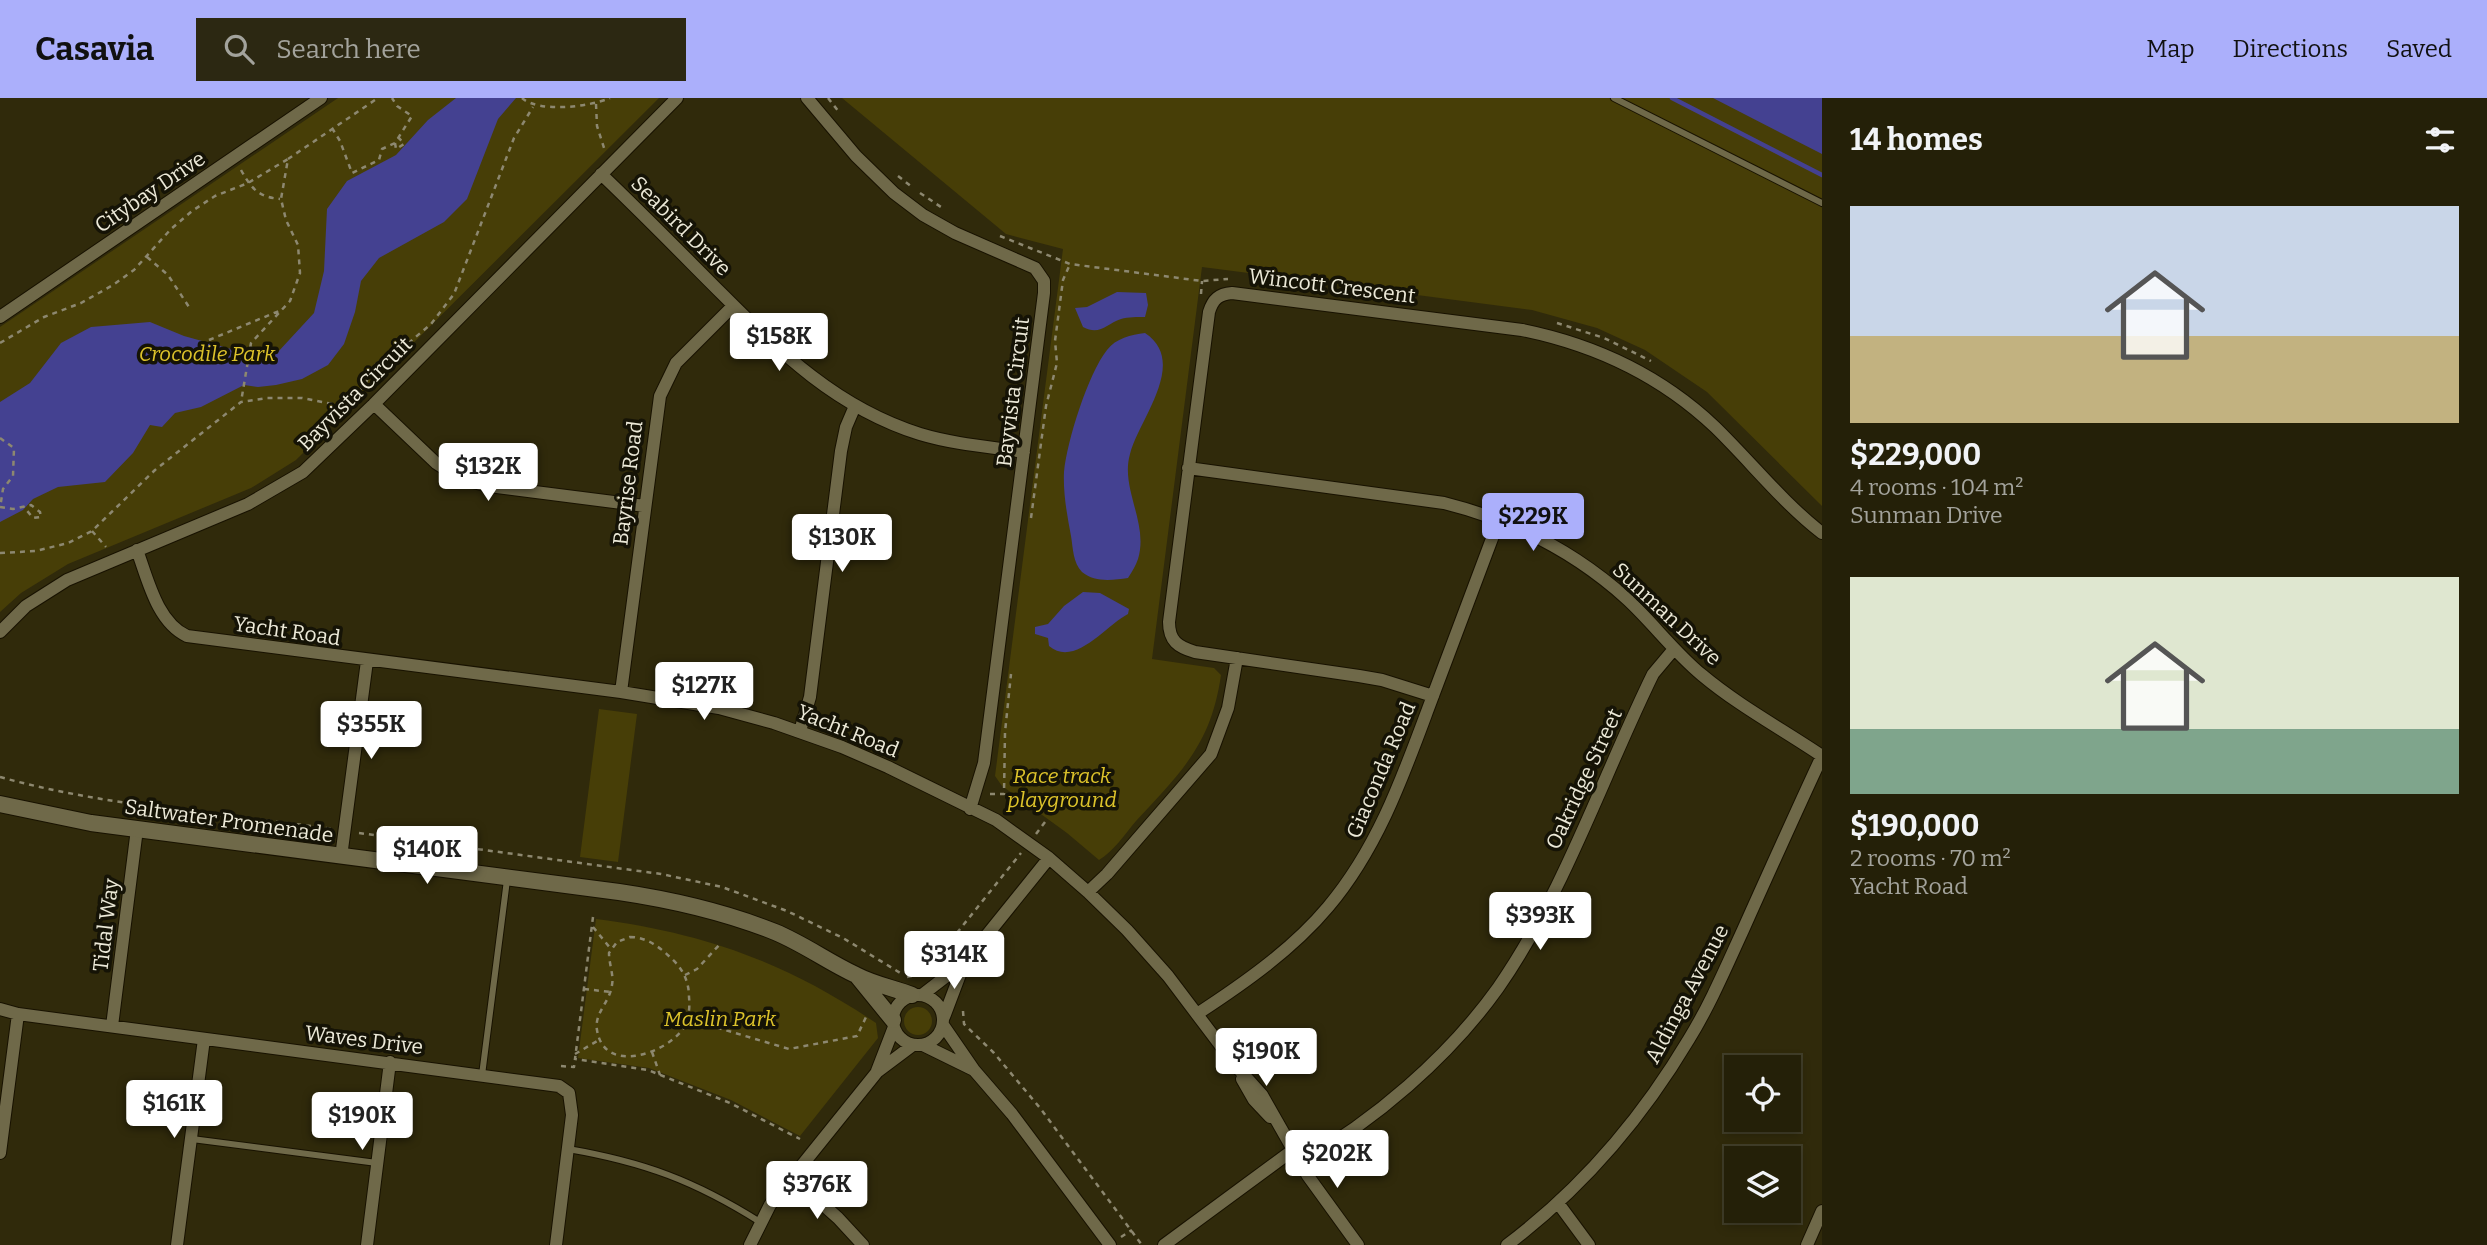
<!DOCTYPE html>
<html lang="en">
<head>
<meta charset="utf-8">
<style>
  :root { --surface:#242008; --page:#2c2812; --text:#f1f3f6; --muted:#a3a39c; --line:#413e29; --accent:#abaffb }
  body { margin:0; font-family:Bitter,serif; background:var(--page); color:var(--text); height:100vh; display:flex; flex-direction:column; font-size:26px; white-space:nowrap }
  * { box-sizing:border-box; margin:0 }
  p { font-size:23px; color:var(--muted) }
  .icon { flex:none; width:38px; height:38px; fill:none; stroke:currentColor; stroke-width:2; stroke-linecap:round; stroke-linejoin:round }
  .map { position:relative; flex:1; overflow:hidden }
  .panel { display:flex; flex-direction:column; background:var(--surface); width:665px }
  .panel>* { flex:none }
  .buttons { position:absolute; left:1724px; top:957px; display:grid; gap:14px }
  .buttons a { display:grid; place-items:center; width:77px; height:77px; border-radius:0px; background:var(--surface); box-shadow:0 4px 10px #0003,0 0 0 2px var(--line); font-size:35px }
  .price { position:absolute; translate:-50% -60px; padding:0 16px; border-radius:7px; background:#fff; color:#222; font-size:23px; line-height:46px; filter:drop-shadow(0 2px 4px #0008) }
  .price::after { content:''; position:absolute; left:50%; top:42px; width:21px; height:16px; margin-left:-10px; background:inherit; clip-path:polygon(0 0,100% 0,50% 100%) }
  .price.selected { background:var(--accent); color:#111 }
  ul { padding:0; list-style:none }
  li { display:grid; align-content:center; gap:14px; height:371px; padding:0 28px }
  li span { display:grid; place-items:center; height:217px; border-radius:0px; color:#555 }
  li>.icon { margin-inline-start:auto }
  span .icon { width:126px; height:126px; fill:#fffc; stroke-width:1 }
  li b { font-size:30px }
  h2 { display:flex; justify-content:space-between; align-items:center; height:84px; padding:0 28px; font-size:30px }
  header { display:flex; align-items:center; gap:42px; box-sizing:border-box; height:98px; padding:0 35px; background:var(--accent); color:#111 }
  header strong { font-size:33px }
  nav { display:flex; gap:38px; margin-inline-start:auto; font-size:24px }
  .search { width:490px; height:63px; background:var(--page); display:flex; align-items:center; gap:18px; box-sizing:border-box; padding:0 24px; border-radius:0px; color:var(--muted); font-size:26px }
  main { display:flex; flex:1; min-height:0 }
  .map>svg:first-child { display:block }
  .green { fill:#473e07 }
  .water { fill:#444191 }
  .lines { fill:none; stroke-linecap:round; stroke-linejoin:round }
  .stream { stroke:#444191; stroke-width:4.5 }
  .service-casing { stroke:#181200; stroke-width:8 }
  .minor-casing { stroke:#181200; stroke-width:14 }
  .tertiary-casing { stroke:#181200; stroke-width:18 }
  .path { stroke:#8d8870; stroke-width:2.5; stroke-dasharray:5 5; stroke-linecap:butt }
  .service { stroke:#6f6949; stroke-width:6 }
  .minor { stroke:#6f6949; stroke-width:12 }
  .tertiary { stroke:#6f6949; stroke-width:16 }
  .labels { text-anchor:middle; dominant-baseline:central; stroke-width:7; stroke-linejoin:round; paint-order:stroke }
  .street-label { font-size:21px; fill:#ece9d8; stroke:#151306 }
  .park-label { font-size:21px; font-style:italic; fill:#ddc32b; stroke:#151306 }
</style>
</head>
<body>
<header>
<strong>Casavia</strong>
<div class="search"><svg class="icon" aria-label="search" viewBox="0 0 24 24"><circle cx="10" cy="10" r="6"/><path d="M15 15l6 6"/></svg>Search here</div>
<nav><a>Map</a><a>Directions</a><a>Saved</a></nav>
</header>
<main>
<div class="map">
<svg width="1822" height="1147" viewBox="0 0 1822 1147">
  <rect width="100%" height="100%" fill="#302a0b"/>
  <path class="green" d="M338,0H659L296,362L251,390L68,466L21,495L0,514V229Z
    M842,0H1822V408L1707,294L1645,252L1597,230L1532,212L1202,169L1152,561L1214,570L1221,577C1211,647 1181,674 1136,723C1125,736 1113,754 1099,762L1067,735L1002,688L995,678L1063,151L1006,136Z
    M599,611L637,616L618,764L580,759Z
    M596,821C704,835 785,864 876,925L878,940L800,1038L731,1002L649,970L578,960Z
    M904 923a14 14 0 1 1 28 0a14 14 0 1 1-28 0Z"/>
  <path class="water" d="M456,0H516L498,21L467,101L444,124L379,160L361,183L355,214L344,246L328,267L302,281L276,287L258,289L244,287L201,309L175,315L162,329L150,327L133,355L105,384L58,389L33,401L23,412L0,424V304L30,285L61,245L91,229L150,224L184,238L249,256L277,255L314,215L324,173L327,111L347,83L396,57L428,22Z
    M1713,0H1822V56Z
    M1117,194L1146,195L1148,207L1145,219C1138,219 1128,219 1121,221C1106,226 1100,238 1083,229L1075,210L1087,209Z
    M1145,235C1189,264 1139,321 1130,356C1120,391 1149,425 1138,461C1136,467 1132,474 1128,480C1113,482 1095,485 1082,474C1073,465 1073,450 1071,438C1067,417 1063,395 1064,374C1067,343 1088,276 1107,252C1116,240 1131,237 1145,235Z
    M1083,494L1100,495L1129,511L1128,516C1106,527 1075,570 1049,548L1048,540L1035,536V529L1048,526L1064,508Z"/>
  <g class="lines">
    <path class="stream" d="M1672,0L1822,77"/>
    <defs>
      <path id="service" d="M1614,0L1822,105
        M482,977L507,782
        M192,1041L377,1065
        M568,1051C644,1064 695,1083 760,1124"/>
      <path id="minor" d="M807,0L856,58L894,95L923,117L955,135L1035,170L1044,183V195L984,665L970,711
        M601,76C642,115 682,156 722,196C781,255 837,310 920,336C953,346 990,349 1024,354
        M0,219L321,0
        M374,306L436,365L461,381L489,388L645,408
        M1188,370L1444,405C1512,422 1574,453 1627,501C1653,525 1674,554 1702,577C1739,608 1782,631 1822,658
        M137,452C148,482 157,524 187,538L621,594L719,610L774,625L842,649L888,669L996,722L1049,760L1088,794L1127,832L1168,878L1236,968L1262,997L1308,1078L1358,1147
        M0,534L26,508L67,482L248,406L303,374L374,306L677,0
        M621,594L660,298L676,265L733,208
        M1433,598L1382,582L1359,578L1195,554C1178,549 1169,543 1169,524L1209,214C1213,201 1219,196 1232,195L1522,232C1596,247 1660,277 1715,329C1751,364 1783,405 1822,435
        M800,633L810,599L841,353L846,329L855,308
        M341,759L367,563
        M1088,794L1107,776L1211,656L1228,610L1237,560
        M893 922a25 25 0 1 1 50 0a25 25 0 1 1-50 0Z
        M922,897L966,863L1049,760
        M0,911L18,916L559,988L569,995L572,1017L556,1147
        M1197,916C1243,886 1293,851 1328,809C1377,751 1402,681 1428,611C1452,548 1475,485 1499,422
        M944,919L964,866
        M943,927L974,972L1012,1016L1110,1147
        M112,928L137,731
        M923,947L974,972
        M877,973L894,929
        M1242,981L1254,1002L1270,1019
        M0,1055L18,916
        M1300,1065C1374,1023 1448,960 1498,890C1563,797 1603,678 1653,576L1674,551
        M792,1079L838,1120L863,1147
        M1558,1105L1589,1147
        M177,1147L204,941
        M367,1147L390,964
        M750,1147L770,1107L877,974L913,947
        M1164,1147L1293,1052
        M1507,1147C1580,1092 1642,1020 1689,941C1710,907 1726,869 1743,832C1769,774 1795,716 1822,658
        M1807,1147L1822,1113"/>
      <path id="tertiary" d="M0,706L91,725L619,794C673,802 725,814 775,834C804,846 828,864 856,877C873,886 893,890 912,897
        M858,879L893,922"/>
    </defs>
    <use href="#service" class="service-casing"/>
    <use href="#minor" class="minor-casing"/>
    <use href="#tertiary" class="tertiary-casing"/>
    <path class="path" d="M522,0C539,15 589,9 610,0
      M828,0L839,14
      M596,6L597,28L605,53
      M332,30L340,43L352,75L379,62L382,51L395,45L399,40L404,46L396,51L395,45L412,18L397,8L392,0
      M288,61L378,0
      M241,72C251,90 258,99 280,101
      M898,78L912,89
      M920,95L941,109
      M1000,138L1070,166L1202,183L1228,181
      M147,159L168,177L189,209
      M1201,196L1202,183
      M1557,225L1604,240L1651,263
      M209,242L279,213
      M0,245L44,219L81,205L113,187L134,172L171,131L192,113L215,98L248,85L288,61L281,101L286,122L298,147L300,175L290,203L251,245L241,304
      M0,340L14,350L13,378L3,391L0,410
      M0,409L13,411L31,407L40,414L41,419L33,420L24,409
      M1031,420L1046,308L1057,265L1055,243L1063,182L1070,166
      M92,433L106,449
      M0,455L36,453L68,445L92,433L155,372L241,304L267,300H302L338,307L349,306L366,285L371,271L384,259L405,248L431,226L454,196L514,40L533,9
      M0,679C108,709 221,715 332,731
      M990,696H1004L1005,634L1011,576
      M359,735L661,776L722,789L787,813L843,840L902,876
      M1036,736L1048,720
      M593,819L575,961L648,972L730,1005L800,1041
      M593,829L611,851
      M630,839C647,839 661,850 672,861C683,871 689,884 689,899C690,910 689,921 683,931C665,956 604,977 597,932C594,915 610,904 612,887C614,877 609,866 609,855L617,844Z
      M685,877L697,871L721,845
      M907,879L924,876L1021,755
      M584,891L611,894
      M963,913L964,926L994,955L1040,1010L1142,1147
      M688,921L789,951L857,938L867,917
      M652,954L660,977
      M575,956L599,942
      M561,968L574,969L575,961
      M1121,1139L1132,1132"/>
    <use href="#service" class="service"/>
    <use href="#minor" class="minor"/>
    <use href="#tertiary" class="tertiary"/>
  </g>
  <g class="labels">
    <g class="street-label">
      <text transform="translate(150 94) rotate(-34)">Citybay Drive</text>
      <text transform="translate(681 128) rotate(45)">Seabird Drive</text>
      <text transform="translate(1332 188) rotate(7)">Wincott Crescent</text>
      <text transform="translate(1013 294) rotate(-83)">Bayvista Circuit</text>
      <text transform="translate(355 296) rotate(-45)">Bayvista Circuit</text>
      <text transform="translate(628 385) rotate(-83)">Bayrise Road</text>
      <text transform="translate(1667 516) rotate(43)">Sunman Drive</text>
      <text transform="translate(287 533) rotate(8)">Yacht Road</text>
      <text transform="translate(848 633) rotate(22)">Yacht Road</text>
      <text transform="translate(1381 672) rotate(-67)">Giaconda Road</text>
      <text transform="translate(1584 681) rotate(-65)">Oakridge Street</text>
      <text transform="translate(229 723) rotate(8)">Saltwater Promenade</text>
      <text transform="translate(106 827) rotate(-83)">Tidal Way</text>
      <text transform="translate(1687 896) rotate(-62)">Aldinga Avenue</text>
      <text transform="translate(364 942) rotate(7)">Waves Drive</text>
    </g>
    <g class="park-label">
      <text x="207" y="256">Crocodile Park</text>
      <text x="1062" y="678">Race track<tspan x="1062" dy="24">playground</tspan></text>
      <text x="720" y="921">Maslin Park</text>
    </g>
  </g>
</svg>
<div class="buttons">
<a><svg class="icon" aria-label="locate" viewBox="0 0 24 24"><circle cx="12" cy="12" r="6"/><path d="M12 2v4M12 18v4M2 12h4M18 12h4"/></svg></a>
<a><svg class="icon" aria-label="layers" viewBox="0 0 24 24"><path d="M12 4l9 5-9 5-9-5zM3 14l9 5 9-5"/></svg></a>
</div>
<b class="price" style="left:779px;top:275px">$158K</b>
<b class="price" style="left:488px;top:405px">$132K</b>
<b class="price selected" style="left:1533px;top:455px">$229K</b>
<b class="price" style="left:842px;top:476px">$130K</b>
<b class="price" style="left:704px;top:624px">$127K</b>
<b class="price" style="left:371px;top:663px">$355K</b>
<b class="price" style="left:427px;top:788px">$140K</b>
<b class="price" style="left:1540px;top:854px">$393K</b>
<b class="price" style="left:954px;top:893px">$314K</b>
<b class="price" style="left:1266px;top:990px">$190K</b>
<b class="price" style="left:174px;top:1042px">$161K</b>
<b class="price" style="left:362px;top:1054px">$190K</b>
<b class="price" style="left:1337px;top:1092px">$202K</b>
<b class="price" style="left:817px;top:1123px">$376K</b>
</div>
<section class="panel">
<h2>14 homes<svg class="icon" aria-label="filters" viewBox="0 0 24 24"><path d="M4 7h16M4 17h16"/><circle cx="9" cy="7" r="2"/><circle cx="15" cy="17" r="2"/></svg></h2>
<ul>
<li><span style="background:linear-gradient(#c9d6e8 60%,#c2b280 0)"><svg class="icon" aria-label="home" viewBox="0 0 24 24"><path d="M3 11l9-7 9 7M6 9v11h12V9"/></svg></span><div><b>$229,000</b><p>4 rooms · 104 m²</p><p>Sunman Drive</p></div></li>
<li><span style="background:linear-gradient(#dfe7d0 70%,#7fa58c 0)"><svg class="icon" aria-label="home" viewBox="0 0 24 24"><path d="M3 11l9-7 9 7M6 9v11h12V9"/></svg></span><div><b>$190,000</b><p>2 rooms · 70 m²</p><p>Yacht Road</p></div></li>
</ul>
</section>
</main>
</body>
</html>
